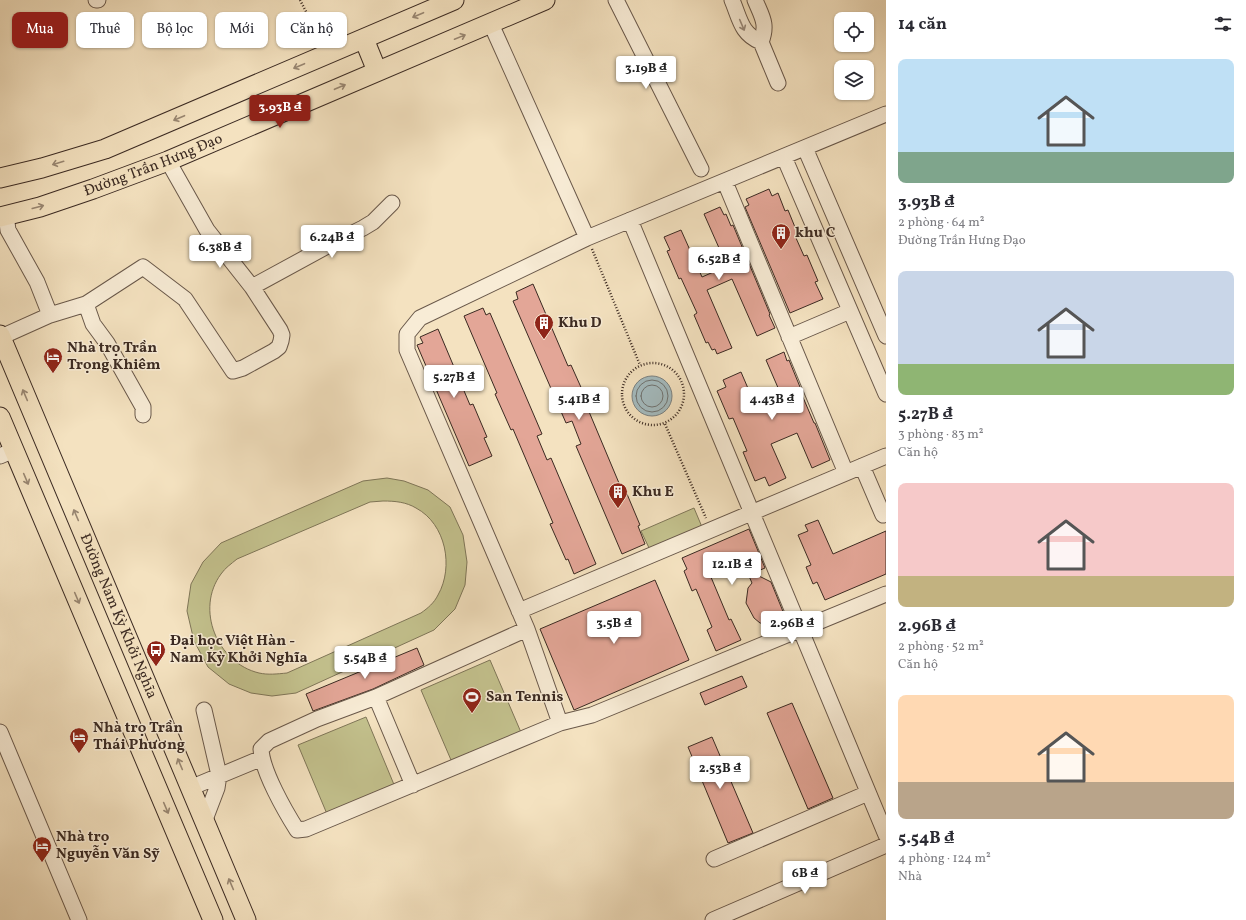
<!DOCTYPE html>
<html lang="vi">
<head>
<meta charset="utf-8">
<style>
  :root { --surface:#fff; --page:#f7f7f7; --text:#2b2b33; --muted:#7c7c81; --accent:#8f2418 }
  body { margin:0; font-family:Vollkorn,serif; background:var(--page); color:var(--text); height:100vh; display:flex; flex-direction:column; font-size:15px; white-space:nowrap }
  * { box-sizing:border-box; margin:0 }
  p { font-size:13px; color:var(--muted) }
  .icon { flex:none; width:22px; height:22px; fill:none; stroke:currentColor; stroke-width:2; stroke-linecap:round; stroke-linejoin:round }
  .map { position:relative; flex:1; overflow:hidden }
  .sheet { display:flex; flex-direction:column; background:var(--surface); width:360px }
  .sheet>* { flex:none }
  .guide { position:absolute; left:12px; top:12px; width:380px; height:36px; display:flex; gap:8px }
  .controls { position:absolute; left:834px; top:12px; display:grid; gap:8px }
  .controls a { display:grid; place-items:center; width:40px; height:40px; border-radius:8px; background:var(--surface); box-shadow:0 1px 3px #0004; font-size:20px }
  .price { position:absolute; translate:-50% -34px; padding:0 9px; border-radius:4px; background:#fff; color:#222; font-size:13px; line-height:26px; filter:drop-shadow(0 1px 2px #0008) }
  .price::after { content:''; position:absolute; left:50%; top:24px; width:12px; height:9px; margin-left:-6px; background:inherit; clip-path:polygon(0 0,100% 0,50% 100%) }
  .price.selected { background:var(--accent); color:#fff }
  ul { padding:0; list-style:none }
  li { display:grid; align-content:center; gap:8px; height:212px; padding:0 12px }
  li span { display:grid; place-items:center; height:124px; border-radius:8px; color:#555 }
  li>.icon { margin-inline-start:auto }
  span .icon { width:72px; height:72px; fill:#fffc; stroke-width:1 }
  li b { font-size:17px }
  h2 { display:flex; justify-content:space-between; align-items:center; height:48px; padding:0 12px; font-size:17px }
  .tag { padding:0 14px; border-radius:8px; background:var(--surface); box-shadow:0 1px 3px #0004; font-size:14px; line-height:36px }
  .tag.selected { background:var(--accent); color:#fff }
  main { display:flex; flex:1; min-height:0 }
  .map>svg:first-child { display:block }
  .green { fill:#c3c18d; stroke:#7f7658; fill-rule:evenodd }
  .water { fill:#a3babe; stroke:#798080 }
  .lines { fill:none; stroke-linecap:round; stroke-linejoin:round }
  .shore { stroke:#6f7270; stroke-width:1 }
  .building { fill:#e3a697; stroke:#3b2a22 }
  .minor-casing { stroke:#69584a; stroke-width:17 }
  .major-casing { stroke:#3b2a22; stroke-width:21 }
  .path { stroke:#3b2a22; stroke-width:2.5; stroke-dasharray:1 2; stroke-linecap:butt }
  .minor { stroke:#f8ecd6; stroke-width:15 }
  .major { stroke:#f4e2c0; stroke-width:19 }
  .oneway { stroke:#988671 }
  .oneway2 { stroke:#9a8b7c }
  .labels { text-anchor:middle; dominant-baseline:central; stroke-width:3; stroke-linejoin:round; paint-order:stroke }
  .street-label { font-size:15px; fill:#3b2a22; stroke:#f8ecd6 }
  .poi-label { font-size:15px; font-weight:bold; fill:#3b2a22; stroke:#f8ecd6; text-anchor:start }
</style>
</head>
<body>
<main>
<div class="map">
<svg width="886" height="920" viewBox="0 0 886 920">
  <rect width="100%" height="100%" fill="#f4e2c0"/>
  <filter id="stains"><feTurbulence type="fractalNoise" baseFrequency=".005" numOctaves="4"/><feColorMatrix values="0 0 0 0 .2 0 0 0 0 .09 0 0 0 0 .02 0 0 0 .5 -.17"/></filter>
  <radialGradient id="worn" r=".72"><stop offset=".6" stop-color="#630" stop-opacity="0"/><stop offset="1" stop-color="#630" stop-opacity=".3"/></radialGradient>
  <path class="green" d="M387,478L404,481L428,490L450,507L463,535L467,562L465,585L455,609L434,630L296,693L272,696L251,693L229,684L208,667L194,641L187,611L191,584L203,562L221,543L363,481ZM383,501C395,501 406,502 416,508C446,524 454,567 438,595C434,603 428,608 421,613L287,673C277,674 268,675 259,673C217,663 195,609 221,574C225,568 231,564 237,559L370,502Z
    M694,508L702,527L650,550L641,531Z
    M490,660L523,737L454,767L421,690Z
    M366,717L395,787L327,814L298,745Z"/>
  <path class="water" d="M632 396a20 20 0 1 1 40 0a20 20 0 1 1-40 0Z"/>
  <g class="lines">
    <path class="shore" d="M636 396a16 16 0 1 1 32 0a16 16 0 1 1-32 0Z
      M641 396a11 11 0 1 1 22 0a11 11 0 1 1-22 0Z"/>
  </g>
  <path class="building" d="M769,189L772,196L778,193L785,211L788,210L799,237L796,238L804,256L807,255L818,281L815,282L823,299L790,313L745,207L749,205L746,199Z
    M720,207L724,215L726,214L731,226L733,225L770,314L769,315L775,328L757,336L732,279L707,290L732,348L717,354L715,349L712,350L708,342L706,343L694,315L697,313L681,278L679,279L667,251L670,250L664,237L681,230L702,277L727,266L704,214Z
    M533,284L568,366L571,365L584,394L582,395L624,495L627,494L640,525L638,526L645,544L622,554L576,446L581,444L572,421L566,423L513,301L518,299L516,292Z
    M483,308L486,315L490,313L542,434L537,436L547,460L551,458L596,564L574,574L568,559L566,560L550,524L553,523L513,429L511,430L495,394L497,393L464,316Z
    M438,329L470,405L473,404L487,437L484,438L492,456L469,466L417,345L423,343L420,337Z
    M784,352L787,361L789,360L800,387L799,388L814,423H815L830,460L812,468L797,433L771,444L786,478L769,486L765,477L755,481L743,452L747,451L733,418L729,419L717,391L726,387L723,380L741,372L756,407L782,397L766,360Z
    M818,520L833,554L886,531V574L825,600L817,582L813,584L806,567L811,565L798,535L808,531L805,525Z
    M749,529L765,568L753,573L771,582L784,614L781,619L778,623L772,625L760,623L754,618L746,603L748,588L752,583L741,558L729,575L708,570L729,620L731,619L741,640L716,651L707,630L712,627L696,589L692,591L684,571L687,569L682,558Z
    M655,580L689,660L574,710L540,629Z
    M417,648L424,665L373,689L313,711L306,694Z
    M742,676L747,687L705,705L700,693Z
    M792,703L833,798L808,809L767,713Z
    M712,737L753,833L728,843L688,747Z"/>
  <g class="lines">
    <defs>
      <path id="minor" d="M96,0H98
        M616,0L701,169
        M732,0C740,19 741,34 761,42
        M755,0C762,17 768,24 761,42L778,83
        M491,24L587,238
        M886,114L587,238L420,318L407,334V350L527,629L560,723L592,715L886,594
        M805,148L886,336
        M784,157L886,394
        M725,182L846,473
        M6,215L8,230L37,282L50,315
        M630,220L886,835
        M252,287L329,245L363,228L373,222L392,203
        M86,304L93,324L107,343L143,407V415
        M1,337L50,315L86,304L143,267L185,299L233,371L243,368L274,351L279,347L281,341L282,335L280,330L252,287L207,230L168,161
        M789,337L850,311
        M0,456L14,450
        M862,466L883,515
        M519,611L886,456
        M527,629L376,697L317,719L269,741L261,749C262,771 285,811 297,830L306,829L560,723
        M376,697L413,785
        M204,710L219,775L217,788L204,822
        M0,732L79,920
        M190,788L262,758
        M714,859L868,793
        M713,920L886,845"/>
      <g id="major">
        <path d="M364,39L377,71"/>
        <path d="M0,178L42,168L105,149L454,0"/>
        <path id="s1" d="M0,217L40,207L93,189L168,161L545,0"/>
        <path id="s2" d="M0,335L246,920"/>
        <path d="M0,417L213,920"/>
      </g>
    </defs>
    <use href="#minor" class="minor-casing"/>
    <use href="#major" class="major-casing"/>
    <path class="path" d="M300,0L313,25
      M592,249L640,365
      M622 394a31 31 0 1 1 62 0a31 31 0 1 1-62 0Z
      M665,424L706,518"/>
    <use href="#minor" class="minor"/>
    <use href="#major" class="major"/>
  </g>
  <defs><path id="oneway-shaft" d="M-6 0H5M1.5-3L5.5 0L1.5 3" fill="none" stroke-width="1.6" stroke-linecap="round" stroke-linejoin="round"/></defs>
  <g class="oneway">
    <use href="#oneway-shaft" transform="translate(418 15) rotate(157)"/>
    <use href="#oneway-shaft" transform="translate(460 37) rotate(-22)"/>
    <use href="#oneway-shaft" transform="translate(299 66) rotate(157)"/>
    <use href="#oneway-shaft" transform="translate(340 87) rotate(-23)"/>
    <use href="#oneway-shaft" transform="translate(179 118) rotate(157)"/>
    <use href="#oneway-shaft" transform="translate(58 163) rotate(163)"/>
    <use href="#oneway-shaft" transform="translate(38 207) rotate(-15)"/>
    <use href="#oneway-shaft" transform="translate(25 395) rotate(-113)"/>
    <use href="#oneway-shaft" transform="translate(26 479) rotate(67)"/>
    <use href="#oneway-shaft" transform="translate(76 515) rotate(-113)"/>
    <use href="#oneway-shaft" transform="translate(77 598) rotate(67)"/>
    <use href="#oneway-shaft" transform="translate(180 764) rotate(-113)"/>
    <use href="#oneway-shaft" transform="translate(166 808) rotate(67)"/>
    <use href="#oneway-shaft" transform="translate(231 884) rotate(-113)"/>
  </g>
  <use class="oneway2" href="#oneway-shaft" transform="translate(742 25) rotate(67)"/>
  <defs>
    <symbol id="building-pin" viewBox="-11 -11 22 30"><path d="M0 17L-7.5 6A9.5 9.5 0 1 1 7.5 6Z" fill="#8f2418" stroke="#f8ecd6"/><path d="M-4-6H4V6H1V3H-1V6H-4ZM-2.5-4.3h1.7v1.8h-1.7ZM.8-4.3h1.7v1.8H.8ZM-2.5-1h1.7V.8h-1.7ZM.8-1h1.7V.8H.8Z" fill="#fff"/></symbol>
    <symbol id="hotel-pin" viewBox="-11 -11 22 30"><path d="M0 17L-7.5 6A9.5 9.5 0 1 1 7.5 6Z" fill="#8f2418" stroke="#f8ecd6"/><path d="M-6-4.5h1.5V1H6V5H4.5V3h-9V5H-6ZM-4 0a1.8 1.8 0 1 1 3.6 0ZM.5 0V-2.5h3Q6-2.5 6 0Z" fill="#fff"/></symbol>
    <symbol id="bus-pin" viewBox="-11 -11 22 30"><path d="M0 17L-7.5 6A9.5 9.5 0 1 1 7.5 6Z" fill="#8f2418" stroke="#f8ecd6"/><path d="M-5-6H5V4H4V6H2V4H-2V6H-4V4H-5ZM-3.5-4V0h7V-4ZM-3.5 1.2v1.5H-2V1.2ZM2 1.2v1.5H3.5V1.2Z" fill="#fff"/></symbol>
    <symbol id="stadium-pin" viewBox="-11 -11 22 30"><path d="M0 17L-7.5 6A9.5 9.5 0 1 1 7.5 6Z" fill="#8f2418" stroke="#f8ecd6"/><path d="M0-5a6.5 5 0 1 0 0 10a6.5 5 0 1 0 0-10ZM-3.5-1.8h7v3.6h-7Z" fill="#fff"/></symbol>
  </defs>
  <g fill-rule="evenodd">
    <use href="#building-pin" x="770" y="222" width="22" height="30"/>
    <use href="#building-pin" x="533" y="312" width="22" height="30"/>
    <use href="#hotel-pin" x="42" y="346" width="22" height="30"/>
    <use href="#building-pin" x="607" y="481" width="22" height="30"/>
    <use href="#bus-pin" x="145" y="639" width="22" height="30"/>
    <use href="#stadium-pin" x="461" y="686" width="22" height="30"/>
    <use href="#hotel-pin" x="68" y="726" width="22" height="30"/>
    <use href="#hotel-pin" x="31" y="835" width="22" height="30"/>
  </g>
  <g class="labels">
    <g class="street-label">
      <text stroke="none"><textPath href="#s1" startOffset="162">Đường Trần Hưng Đạo</textPath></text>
      <text stroke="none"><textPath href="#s2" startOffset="305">Đường Nam Kỳ Khởi Nghĩa</textPath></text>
    </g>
    <g class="poi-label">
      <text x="795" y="233">khu C</text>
      <text x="558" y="323">Khu D</text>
      <text x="67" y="348">Nhà trọ Trần<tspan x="67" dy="17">Trọng Khiêm</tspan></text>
      <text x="632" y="492">Khu E</text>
      <text x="170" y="641">Đại học Việt Hàn -<tspan x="170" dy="17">Nam Kỳ Khởi Nghĩa</tspan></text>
      <text x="486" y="697">San Tennis</text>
      <text x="93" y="728">Nhà trọ Trần<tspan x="93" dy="17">Thái Phương</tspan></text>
      <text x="56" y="837">Nhà trọ<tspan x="56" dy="17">Nguyễn Văn Sỹ</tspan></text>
    </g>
  </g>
  <rect width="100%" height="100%" filter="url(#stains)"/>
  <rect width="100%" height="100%" fill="url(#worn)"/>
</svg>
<div class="controls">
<a><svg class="icon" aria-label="locate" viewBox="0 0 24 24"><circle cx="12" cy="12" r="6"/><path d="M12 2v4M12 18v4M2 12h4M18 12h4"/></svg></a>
<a><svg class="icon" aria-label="layers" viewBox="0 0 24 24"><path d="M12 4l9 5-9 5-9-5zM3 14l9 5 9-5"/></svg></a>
</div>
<b class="price" style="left:646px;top:90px">3.19B ₫</b>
<b class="price selected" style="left:280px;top:129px">3.93B ₫</b>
<b class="price" style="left:332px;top:259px">6.24B ₫</b>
<b class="price" style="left:220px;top:269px">6.38B ₫</b>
<b class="price" style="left:719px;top:281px">6.52B ₫</b>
<b class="price" style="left:454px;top:399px">5.27B ₫</b>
<b class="price" style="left:579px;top:421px">5.41B ₫</b>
<b class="price" style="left:772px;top:421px">4.43B ₫</b>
<b class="price" style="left:732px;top:586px">12.1B ₫</b>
<b class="price" style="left:614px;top:645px">3.5B ₫</b>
<b class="price" style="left:792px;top:645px">2.96B ₫</b>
<b class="price" style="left:365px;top:680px">5.54B ₫</b>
<b class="price" style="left:720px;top:790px">2.53B ₫</b>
<b class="price" style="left:805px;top:895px">6B ₫</b>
<div class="guide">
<a class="tag selected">Mua</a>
<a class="tag">Thuê</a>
<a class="tag">Bộ lọc</a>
<a class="tag">Mới</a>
<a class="tag">Căn hộ</a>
</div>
</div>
<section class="sheet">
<h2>14 căn<svg class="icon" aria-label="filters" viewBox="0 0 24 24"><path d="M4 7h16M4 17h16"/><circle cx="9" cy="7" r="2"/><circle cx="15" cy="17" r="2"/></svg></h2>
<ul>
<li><span style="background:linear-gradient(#bfe0f5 75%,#7fa58c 0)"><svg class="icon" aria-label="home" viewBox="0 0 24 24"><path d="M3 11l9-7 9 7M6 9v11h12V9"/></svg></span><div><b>3.93B ₫</b><p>2 phòng · 64 m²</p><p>Đường Trần Hưng Đạo</p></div></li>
<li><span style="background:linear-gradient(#c9d6e8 75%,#8fb573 0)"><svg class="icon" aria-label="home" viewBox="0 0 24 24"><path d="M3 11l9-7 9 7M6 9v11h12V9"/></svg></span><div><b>5.27B ₫</b><p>3 phòng · 83 m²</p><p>Căn hộ</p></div></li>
<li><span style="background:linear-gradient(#f6c9c9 75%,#c2b280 0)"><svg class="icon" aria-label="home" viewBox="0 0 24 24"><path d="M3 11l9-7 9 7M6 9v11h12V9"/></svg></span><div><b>2.96B ₫</b><p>2 phòng · 52 m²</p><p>Căn hộ</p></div></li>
<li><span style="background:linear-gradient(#ffd9b3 70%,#b9a48a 0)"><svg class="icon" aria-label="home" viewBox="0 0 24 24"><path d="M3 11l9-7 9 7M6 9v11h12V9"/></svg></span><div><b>5.54B ₫</b><p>4 phòng · 124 m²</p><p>Nhà</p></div></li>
</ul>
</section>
</main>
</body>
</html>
